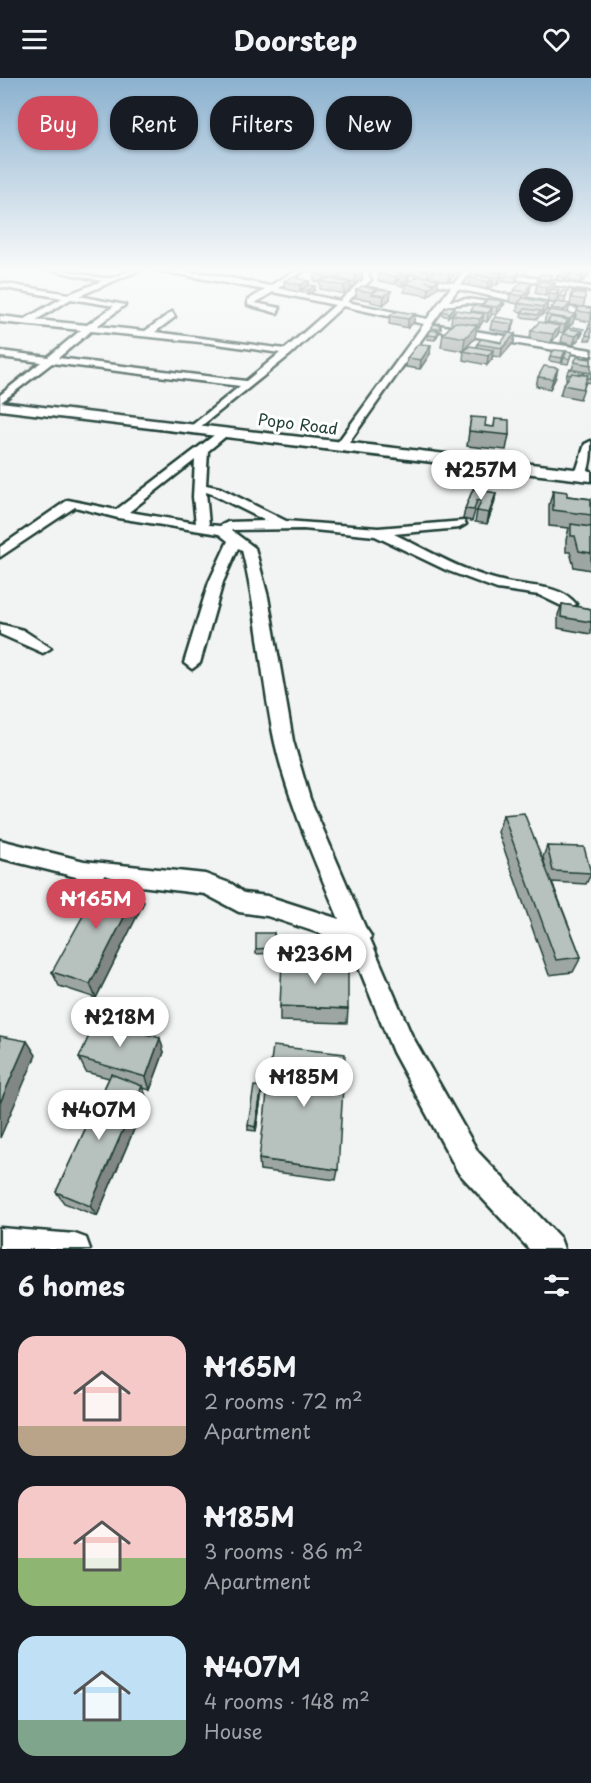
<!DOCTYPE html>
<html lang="en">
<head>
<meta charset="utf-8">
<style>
  :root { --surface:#171b24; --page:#242831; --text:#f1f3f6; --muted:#9ea1a6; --accent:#d1495b }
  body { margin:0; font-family:"Playpen Sans",sans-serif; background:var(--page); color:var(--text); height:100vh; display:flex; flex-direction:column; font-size:22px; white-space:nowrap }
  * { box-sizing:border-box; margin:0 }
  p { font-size:20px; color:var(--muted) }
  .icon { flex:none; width:33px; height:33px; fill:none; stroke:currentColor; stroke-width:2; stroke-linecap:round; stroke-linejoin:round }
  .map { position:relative; height:1171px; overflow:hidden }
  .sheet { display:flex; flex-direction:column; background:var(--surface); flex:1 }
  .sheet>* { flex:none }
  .banner { position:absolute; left:18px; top:18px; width:555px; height:54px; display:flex; gap:12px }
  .buttons { position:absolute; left:519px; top:90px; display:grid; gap:12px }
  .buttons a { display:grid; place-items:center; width:54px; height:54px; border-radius:50%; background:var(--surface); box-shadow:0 2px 4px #0004; font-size:30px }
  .price { position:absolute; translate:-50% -51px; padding:0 14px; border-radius:21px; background:#fff; color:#222; font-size:20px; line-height:39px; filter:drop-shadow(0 2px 3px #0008) }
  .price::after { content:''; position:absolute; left:50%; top:36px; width:18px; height:14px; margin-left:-9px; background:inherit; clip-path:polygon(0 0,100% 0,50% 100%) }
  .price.current { background:var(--accent); color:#fff }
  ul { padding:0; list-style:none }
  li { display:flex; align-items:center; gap:18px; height:150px; padding:0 18px }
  li span { display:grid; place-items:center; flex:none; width:168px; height:120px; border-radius:18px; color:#555 }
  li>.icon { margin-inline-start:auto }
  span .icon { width:72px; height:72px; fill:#fffc; stroke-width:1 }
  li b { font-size:26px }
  h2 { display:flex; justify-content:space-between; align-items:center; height:72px; padding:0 18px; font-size:26px }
  .chip { padding:0 21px; border-radius:24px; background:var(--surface); box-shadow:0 2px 4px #0004; font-size:21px; line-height:54px }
  .chip.current { background:var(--accent); color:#fff }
  header { display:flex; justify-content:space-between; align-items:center; height:78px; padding:0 18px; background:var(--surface); font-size:27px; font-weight:700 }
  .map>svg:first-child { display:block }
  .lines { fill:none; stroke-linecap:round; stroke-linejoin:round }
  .minor-casing { stroke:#1f3d34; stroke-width:5 }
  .major-casing { stroke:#1f3d34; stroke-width:5 }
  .minor { fill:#fff; fill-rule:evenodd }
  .major { fill:#fff; fill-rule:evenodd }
  .wall { fill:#9da6a3; stroke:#1f3d34; stroke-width:1.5 }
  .shaded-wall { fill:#808784; stroke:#1f3d34; stroke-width:1.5 }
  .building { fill:#b7c1bd; stroke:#1f3d34; stroke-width:1.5 }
  .labels { text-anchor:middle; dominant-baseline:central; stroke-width:6; stroke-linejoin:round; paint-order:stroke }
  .far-street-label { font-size:16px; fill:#1f3d34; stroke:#fff }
</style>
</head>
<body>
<header><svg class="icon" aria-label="menu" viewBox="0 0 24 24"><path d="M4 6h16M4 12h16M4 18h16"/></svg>Doorstep<svg class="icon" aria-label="heart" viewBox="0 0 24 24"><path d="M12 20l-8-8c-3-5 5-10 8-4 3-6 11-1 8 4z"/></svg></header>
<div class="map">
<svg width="591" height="1171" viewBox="0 0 591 1171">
  <rect width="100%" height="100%" fill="#f2f3f3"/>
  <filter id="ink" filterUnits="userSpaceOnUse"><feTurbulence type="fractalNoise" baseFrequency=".0167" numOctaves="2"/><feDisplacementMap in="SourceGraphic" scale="12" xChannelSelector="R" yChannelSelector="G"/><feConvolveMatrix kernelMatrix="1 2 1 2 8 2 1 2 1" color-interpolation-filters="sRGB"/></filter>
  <g filter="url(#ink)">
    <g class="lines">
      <defs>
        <path id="minor" d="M48,191C68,190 94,201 110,200C121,198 129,191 142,191L79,218L125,227L97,248L145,253L172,234L175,239L155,254L285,271L335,227L273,214L255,225L280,230L277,235L248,227V222L265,212L151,191L210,196L270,208L298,191H307L278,210L340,223L364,200L360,195L361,191H373L368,196L371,202L347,224L427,241L451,209L380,196L377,192L454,205L465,191H473L461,207L591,234V240L458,211L449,223L467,221L503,226L499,228L467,225L445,228L432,246L591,272V278L429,251L345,370L341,371L335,368L424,246L343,228L291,276L195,353L191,352V348L240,308L52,285L0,325V317L41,284L0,279V273L48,279L81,252L0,244V238L25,241L62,220L0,209V205L69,216L102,203ZM71,221L114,228L87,247L36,242ZM91,253L210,265L280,275L246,303L58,280Z
          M497,194L591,209V213L494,198Z
          M221,352L231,354L208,373L206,407L220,410L286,443L378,450L464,443L466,446L459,450L394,456C429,473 467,496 506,504C528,509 560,506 576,526L568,531L539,517L497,511L446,492L375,458L303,451L231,452L255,470L268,519L293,663L310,721L365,849L371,858L370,861L411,956L478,1074L560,1160L564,1171H529L458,1094L393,974L349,865L267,838L239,834L205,816L84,801L0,780V762L84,783L205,796L232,806L244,815L267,818L339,841C315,783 289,726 275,665C261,601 258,536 242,472L238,470L223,504L200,585L192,591L184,585L209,504L228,463L219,456L118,440L75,429L0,479V469L68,422L116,432ZM195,382L193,419L196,445L129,434ZM206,414L212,416L266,443L228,444L220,448L209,447Z
          M591,363C591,376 591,387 585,400H577L575,397L585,366Z
          M0,546L23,552L51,570L43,575L0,556Z
          M0,1150L75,1156L86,1160L90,1171H0Z"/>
        <path id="major" d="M0,324L591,393V403L0,332Z"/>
      </defs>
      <use href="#minor" class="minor-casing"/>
      <use href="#major" class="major-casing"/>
      <use href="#minor" class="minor"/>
      <use href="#major" class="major"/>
    </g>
    <path class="wall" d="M243,191H256L252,193Z
      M319,191H357L355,193L362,194V202L355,205L340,202V199L333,201L351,205L350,213L344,216L320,211V204L314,203V195L323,192Z
      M397,191H415V192L408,198L403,197L402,199L409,200L408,204L418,199L415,198L416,191H463L459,194H457L448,203L438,202V209L428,218L404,214L405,206L402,208L396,206H395L378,203L379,196L397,194Z
      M483,191H528L526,197H519L515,205L504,204L505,202L504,203L500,202L497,207L492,206V208L487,211L469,208L470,200L476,197V196L495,195L496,194L482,192Z
      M564,191H591V193L589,194L588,199L580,205L569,203L570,196L574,193L564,192Z
      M569,195V199L563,203L556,202L557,198Z
      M552,197L550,205L554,212H559L557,220L555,225L547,224L549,216L545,218L535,215L538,201Z
      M284,203H309V207L315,212L308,216L285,211Z
      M532,205L531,209L530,211V215L527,218V221L548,225L546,233L542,237H540L537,241L521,239L522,234L517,233L518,226L509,224L510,216Z
      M378,211L390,221L383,227L371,224V222L356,220V212Z
      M568,213L564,226L567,235L573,245L568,250L566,249L563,255L559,254L558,256L551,265L530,261L531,253L544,245L546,237L551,232V230L558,225L559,218Z
      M572,213L585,222L583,229L591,230V262H585L587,253L588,249L591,244L575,241L577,233L579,229L570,228Z
      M488,221L501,231L496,237L491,236L487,244L483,243L479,249H476L475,260L463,273L441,269L443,256L453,246L451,245L452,237L471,235V233L482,228V227Z
      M442,233L454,234L448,239L442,237Z
      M415,236L414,244L408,250L389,246L390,238Z
      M515,242L513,250L510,255L490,251L492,243Z
      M431,250L441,251L435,262L427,261L428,257Z
      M583,255L573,267L561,264L563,256Z
      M515,256L514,264L501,279L492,278V281L487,287L463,282L464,273L477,269V266L501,265Z
      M565,273L561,285L549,283L550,278Z
      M572,274L568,286L562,285L564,280Z
      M430,276L420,291L406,289L407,280Z
      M586,280L591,281V305L586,304L580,321L560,317L563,307L568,301H566L567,296L572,292L574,284Z
      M538,299H556L550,311L536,308Z
      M471,339L485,348L494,349L495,341L509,357L506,372L467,368Z
      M473,411L496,415L494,426L487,446L475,444L477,433H475L472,443L463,441L465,431Z
      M553,412L567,418L591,421V492L574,489L570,474H566V462L569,450L549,448V427Z
      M562,526L591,531V556L558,550V537Z
      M503,737L545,788L543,779L547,768L591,793V796L586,806L552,804L581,879L573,894L549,897L498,754Z
      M144,824L96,920L59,908L52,894Z
      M274,855V875L256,876V871Z
      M280,928L348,931L347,945L280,943Z
      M164,974L150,1012L143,1010L147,1021L97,1138L64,1125L56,1114L109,1000L86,994L79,980Z
      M262,1009V1014L256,1053L248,1052V1047Z
      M259,1081L338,1092L336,1102L260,1092Z"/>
    <path class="shaded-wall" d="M341,191H346V195L340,194V199L325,204H323V197Z
      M408,191H415V192L408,198Z
      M431,191H436L433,193V196L428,200V193Z
      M453,191H457V194L448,203L449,195Z
      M590,191L588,199L580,205L582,198Z
      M519,192L518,200L515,205L516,198Z
      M362,194V202L355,205L356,197Z
      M403,195L402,202L396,203V206H395L396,199Z
      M569,195V199L563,203L564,199Z
      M502,196L500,204L497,207L498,199Z
      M552,197L550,205H555L553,213L545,218L546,210L548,209Z
      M409,200L408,204L402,208L403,204Z
      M438,201V209L428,218L429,210Z
      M493,201L492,208L487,211L488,204Z
      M309,203L308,210L301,211V214H300V207Z
      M351,205L350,213L344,216V208Z
      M315,208V212L308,216V212Z
      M530,211L526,222L521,226L523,218Z
      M391,213L390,221L383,227L384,218Z
      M503,223L501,231L496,237L497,229Z
      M548,225L546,233L542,237L543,229Z
      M570,226L568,235L562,240L564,232Z
      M455,229L454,234L448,239L449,235Z
      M492,230L491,238L487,244L488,235Z
      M415,236L414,244L408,250V241Z
      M484,236L482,245L479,249L480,241Z
      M575,236L573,245L568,250L570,241Z
      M515,242L513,250L510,255L512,246Z
      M568,242L566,251L563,255L565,247Z
      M441,247V251L435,262L438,251Z
      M477,247L475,260L463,273L465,260Z
      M560,248L558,256L551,265L553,256Z
      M581,253L579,261L573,267L576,258Z
      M515,256L514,264L501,279L502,270Z
      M431,267L430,276L420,291L421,282Z
      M493,272L492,281L487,287L488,278Z
      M558,290L556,299L550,311L553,301Z
      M496,415L494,426L487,446L489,435Z
      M140,808L144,824L96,920L90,906Z
      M160,960L164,974L150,1012L146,999Z
      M27,963L36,977L0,1060V1025Z
      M142,1008L147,1021L97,1138L90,1128Z
      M262,1009V1014L256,1053L255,1049Z"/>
    <path class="building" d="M326,191H341L323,197L314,195Z
      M347,191L362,194L356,197L340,194Z
      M416,191H431L428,193Z
      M436,191H453L449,195L433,193Z
      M509,191L519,192L516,198L506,197Z
      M577,191H590L582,198L570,196Z
      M386,192L403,195L396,199L379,196Z
      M480,193L502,196L498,199L476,196Z
      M496,194L507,195L505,199H501L502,196L495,195Z
      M563,194L569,195L564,199L557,198Z
      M540,196L552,197L549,202L538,201Z
      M475,197L493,201L488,204L470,200Z
      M419,198L438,201L434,205L425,203L434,206L429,210L405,206Z
      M293,199L309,203L300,207L284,203Z
      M403,199L409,200L403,204L396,203Z
      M327,200L351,205L344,208L320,203Z
      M541,203L555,205L546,210L537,207Z
      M522,204L532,205L527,211H530L528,214L514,212Z
      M309,207L315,208L308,212L301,211Z
      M362,208L377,211L372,214L356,212Z
      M366,208L378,210L377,211L365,209Z
      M379,211L391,213L384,218L372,216Z
      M551,211L559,212L556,217L549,216Z
      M515,212L528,214L523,218L510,216Z
      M562,213H568L565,219L559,218Z
      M572,213L585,215V216L573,215L572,217H571Z
      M573,215L585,216V222L572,220Z
      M523,220L548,225L543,229L518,225Z
      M488,221L503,223L497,229L482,227Z
      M557,224L570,226L564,232L551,230Z
      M474,227L492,230L488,235L471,233Z
      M448,228L455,229L449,235L442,233Z
      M579,229L591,230V235L577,233Z
      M525,231L541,233L537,237L522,234Z
      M456,232L484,236L480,241L452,237Z
      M550,232L575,236L570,241L546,237Z
      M397,233L415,236L408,241L390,238Z
      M495,239L515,242L512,246L492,243Z
      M551,239L568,242L565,247L547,244Z
      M455,244L477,247L465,260L443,256Z
      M539,244L560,248L553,256L531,253Z
      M434,246L441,247L438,251L431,250Z
      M573,249L584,251L581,256H580L581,253L571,251Z
      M568,250L581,253L576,258L563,256Z
      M589,250L591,251V258L586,257Z
      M431,252L439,253L436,258L428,257Z
      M508,255L515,256L502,270L477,266L481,261L501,265Z
      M418,266L431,267L421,282L407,280Z
      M470,268L493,272L488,278L464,273Z
      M554,272L565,273L562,280L550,278Z
      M567,273L572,274L569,281L564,280Z
      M580,277L587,278L586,280L579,279Z
      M577,279L591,281V287L574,284Z
      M544,288L558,290L553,301L538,299Z
      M570,291L584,294L582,297L572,295L571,297L567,296Z
      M585,294L591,295V300H587L588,297H584Z
      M572,295L588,297L583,311L563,307Z
      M471,339L486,340L485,348L494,349L495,341L509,342V357L469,353Z
      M473,411L496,415L489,435L477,433L481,423L477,422L474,432L465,431Z
      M553,412L567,414V418L591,421V437L553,432Z
      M571,446L591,449V475L579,473L575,458H571Z
      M562,526L591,531V544L561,539Z
      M524,735L581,879L556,882L503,737Z
      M547,768L584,769L591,795L553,793Z
      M105,798L140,808L90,906L52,894Z
      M256,855H274V870L256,871Z
      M282,883L348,885V931L280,928Z
      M96,942L160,960L146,999L79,980Z
      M0,958L27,963L0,1025Z
      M273,968L345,976L338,1092L259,1081Z
      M111,996L142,1008L90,1128L56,1114Z
      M254,1008L262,1009L255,1049L248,1047Z"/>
  </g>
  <linearGradient id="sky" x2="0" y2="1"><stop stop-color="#8bb1cf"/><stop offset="0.54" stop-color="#f9fafa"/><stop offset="1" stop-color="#f9fafa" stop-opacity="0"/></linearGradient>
  <rect width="591" height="355" fill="url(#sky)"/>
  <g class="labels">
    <g class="far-street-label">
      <text transform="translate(298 345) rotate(7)">Popo Road</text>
    </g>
  </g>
</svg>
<div class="buttons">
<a><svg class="icon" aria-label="layers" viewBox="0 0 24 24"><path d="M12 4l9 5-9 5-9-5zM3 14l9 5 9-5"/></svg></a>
</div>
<b class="price" style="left:481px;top:423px">₦257M</b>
<b class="price current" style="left:96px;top:852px">₦165M</b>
<b class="price" style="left:315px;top:907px">₦236M</b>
<b class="price" style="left:120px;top:970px">₦218M</b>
<b class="price" style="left:304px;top:1030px">₦185M</b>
<b class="price" style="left:99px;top:1063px">₦407M</b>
<div class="banner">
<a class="chip current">Buy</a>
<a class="chip">Rent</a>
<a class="chip">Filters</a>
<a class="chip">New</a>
</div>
</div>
<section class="sheet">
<h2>6 homes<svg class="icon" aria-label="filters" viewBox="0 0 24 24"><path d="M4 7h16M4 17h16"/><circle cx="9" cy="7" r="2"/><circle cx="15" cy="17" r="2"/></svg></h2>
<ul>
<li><span style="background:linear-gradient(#f6c9c9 75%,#b9a48a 0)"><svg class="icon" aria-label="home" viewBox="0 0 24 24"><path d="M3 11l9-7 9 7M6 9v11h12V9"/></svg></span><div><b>₦165M</b><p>2 rooms · 72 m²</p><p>Apartment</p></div></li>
<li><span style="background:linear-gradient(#f6c9c9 60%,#8fb573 0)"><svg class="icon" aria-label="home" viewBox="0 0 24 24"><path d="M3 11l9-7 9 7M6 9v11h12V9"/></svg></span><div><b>₦185M</b><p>3 rooms · 86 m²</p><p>Apartment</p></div></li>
<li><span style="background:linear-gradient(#bfe0f5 70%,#7fa58c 0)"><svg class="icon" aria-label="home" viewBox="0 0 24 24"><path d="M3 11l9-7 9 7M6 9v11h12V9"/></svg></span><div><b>₦407M</b><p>4 rooms · 148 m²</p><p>House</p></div></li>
</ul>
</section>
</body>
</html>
